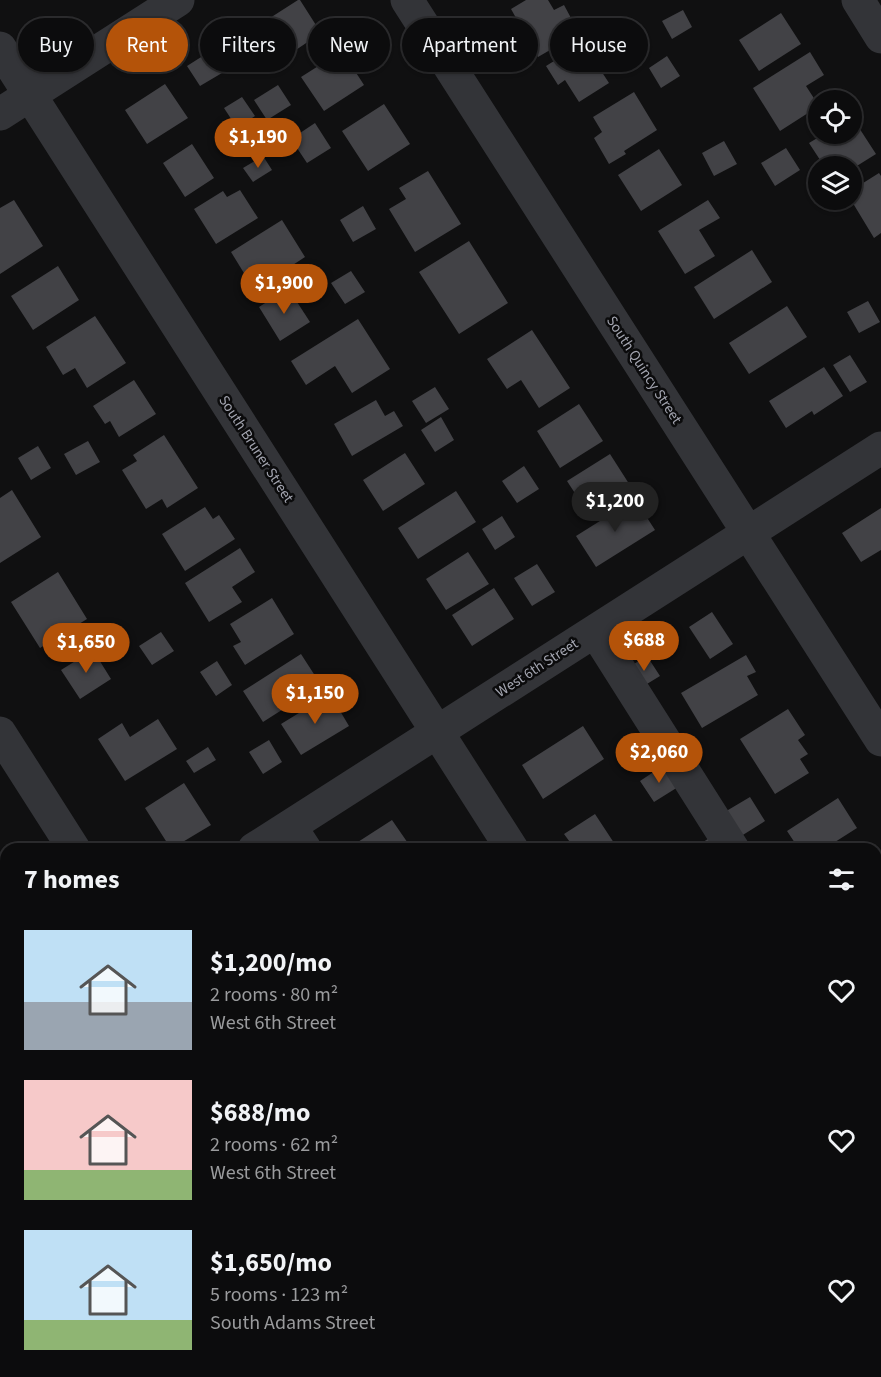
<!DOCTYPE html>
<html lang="en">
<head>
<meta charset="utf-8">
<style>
  :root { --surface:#0c0c0d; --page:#151516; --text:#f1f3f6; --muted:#9a9b9d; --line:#2c2c2e; --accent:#b45309 }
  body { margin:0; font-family:"Source Sans 3",sans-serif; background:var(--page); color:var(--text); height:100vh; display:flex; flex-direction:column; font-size:22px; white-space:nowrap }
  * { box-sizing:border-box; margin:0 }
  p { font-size:20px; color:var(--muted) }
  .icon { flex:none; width:33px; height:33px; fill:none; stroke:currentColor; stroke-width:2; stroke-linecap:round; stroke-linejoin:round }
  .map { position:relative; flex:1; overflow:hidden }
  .sheet { position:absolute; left:0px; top:843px; width:882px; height:534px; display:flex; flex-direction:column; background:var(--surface); border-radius:18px 18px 0 0; box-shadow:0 2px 4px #0004,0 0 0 2px var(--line) }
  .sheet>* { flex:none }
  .guide { position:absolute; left:18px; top:18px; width:846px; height:54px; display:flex; gap:12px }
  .fabs { position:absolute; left:808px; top:90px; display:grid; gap:12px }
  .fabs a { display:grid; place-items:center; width:54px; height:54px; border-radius:50%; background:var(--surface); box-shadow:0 2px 4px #0004,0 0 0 2px var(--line); font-size:30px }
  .price { position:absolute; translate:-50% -51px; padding:0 14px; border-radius:21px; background:var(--accent); color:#fff; font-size:20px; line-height:39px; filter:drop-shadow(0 2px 3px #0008) }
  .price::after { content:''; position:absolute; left:50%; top:36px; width:18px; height:14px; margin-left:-9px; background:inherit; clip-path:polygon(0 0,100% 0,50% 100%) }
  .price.selected { background:#222; color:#fff }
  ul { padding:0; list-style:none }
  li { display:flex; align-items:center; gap:18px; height:150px; padding:0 24px }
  li span { display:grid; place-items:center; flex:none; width:168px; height:120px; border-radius:0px; color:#555 }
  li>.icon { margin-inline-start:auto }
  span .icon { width:72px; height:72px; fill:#fffc; stroke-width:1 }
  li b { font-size:26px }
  h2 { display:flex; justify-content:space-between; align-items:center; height:72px; padding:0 24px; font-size:26px }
  .chip { padding:0 21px; border-radius:27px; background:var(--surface); box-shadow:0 2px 4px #0004,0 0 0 2px var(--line); font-size:21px; line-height:54px }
  .chip.selected { background:var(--accent); color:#fff }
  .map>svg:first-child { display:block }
  .building { fill:#424246 }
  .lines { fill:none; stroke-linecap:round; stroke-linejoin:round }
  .minor { stroke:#333438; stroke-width:33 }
  .labels { text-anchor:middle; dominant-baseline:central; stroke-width:5; stroke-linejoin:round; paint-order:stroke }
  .street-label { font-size:15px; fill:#a3a5b0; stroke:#0b0b0c }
</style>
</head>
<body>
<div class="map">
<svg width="881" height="1377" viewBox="0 0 881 1377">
  <rect width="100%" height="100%" fill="#101011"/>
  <path class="building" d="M298,0H300L321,33L281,60L259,25Z
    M526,0H548L554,10L564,5L571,18L561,25L569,39L538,57L511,9Z
    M683,10L692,27L672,39L662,21Z
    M781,13L801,44L759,71L739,40Z
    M583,43L609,83L579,102L565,80L558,85L546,66Z
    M342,51L364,85L324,111L301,77Z
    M209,52L222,73L200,86L187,66Z
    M810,52L824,75L806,86L819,106L780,131L753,88Z
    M667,56L680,76L661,88L649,68Z
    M165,84L188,118L147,144L125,110Z
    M278,85L291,105L267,120L254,100Z
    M634,92L657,130L624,151L626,154L609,164L594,138L602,132L593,117Z
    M242,97L255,116L237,128L224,108Z
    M384,104L410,144L368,171L342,131Z
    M852,117L876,154L852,169V166H824L809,143L824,134H852Z
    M315,123L331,148L307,163L291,139Z
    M724,141L737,164L714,176L702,153Z
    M192,144L214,178L185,197L163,163Z
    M786,148L800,170L775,186L761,163Z
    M659,149L682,185L641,211L618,175Z
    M263,156L272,170L253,182L243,168Z
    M428,171L461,224L415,252L389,209L406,199L399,188Z
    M879,173L881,176V233L874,238L851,200L852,190Z
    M240,190L258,218L216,244L194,209L223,191L227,197Z
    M14,200L43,246L0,274V208Z
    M708,200L720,218L699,230L715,256L685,274L658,231Z
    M363,206L376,229L353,242L340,220Z
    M282,220L305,257L273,278L266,266L247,278L231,252Z
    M469,241L508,303L459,334L419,272Z
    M752,250L772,282L714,319L694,287Z
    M58,266L79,300L33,330L11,296Z
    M351,271L365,292L345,304L331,283Z
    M288,288L310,322L280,341L259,307Z
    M868,301L880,322L859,333L847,312Z
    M787,306L807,337L749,374L729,343Z
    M95,316L126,363L87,388L75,368L63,375L46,347Z
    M358,319L390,369L352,393L335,366L306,385L291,361Z
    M532,330L570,388L539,408L521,380L507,389L487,359Z
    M850,355L867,382L850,392L833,365Z
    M824,367L843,396L814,415L812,411L786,428L769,401Z
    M134,380L156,414L119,437L110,421L105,424L93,406Z
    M435,387L449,409L426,423L412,401Z
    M376,400L385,416L394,411L403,426L352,456L334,424Z
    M579,404L603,441L560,468L537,431Z
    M441,417L454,440L435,452L421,430Z
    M164,435L198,488L167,508L162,499L146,509L122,470L137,461L133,455Z
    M88,441L100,462L76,475L64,454Z
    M38,446L51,468L31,480L18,458Z
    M405,453L425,484L383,511L363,480Z
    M610,454L633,490L591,518L567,481Z
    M524,466L539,489L517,503L502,481Z
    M12,490L41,537L0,563V498Z
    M456,491L476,522L418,559L398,528Z
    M635,499L655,530L596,567L576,536Z
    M205,507L213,519L219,515L235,539L185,571L162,534Z
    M881,508V550L861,562L842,533Z
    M502,516L515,537L495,550L482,529Z
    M240,548L255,572L232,587L242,602L209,622L185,583Z
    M468,552L489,584L446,610L426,579Z
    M537,564L555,592L532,606L514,578Z
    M58,572L87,619L40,648L11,602Z
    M494,588L514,619L472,646L452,615Z
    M272,598L294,634L245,665L233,646L241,642L230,624Z
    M712,612L733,644L710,659L689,627Z
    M161,632L174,651L152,665L139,646Z
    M93,650L111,679L80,699L61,670Z
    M301,654L321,685L263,722L243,691Z
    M746,655L756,672L747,676L758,695L702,728L681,693Z
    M647,656L660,676L642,687L629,667Z
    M217,661L232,685L216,696L200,672Z
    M330,694L349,726L301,755L281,724Z
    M788,709L805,735L798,740L808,754L800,759L809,773L775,794L740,739Z
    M158,719L177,749L125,781L98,739L122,723L130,737Z
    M583,726L604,759L543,799L522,765Z
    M269,740L282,762L263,774L249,752Z
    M208,747L216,760L194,773L186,761Z
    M664,765L678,787L654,802L640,781Z
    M184,783L211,825L171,849L145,808Z
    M750,797L765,821L738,838L723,813Z
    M838,798L857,828L824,849H799L787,831Z
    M595,814L618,849H575L564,834Z
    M392,820L412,849H347Z
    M711,837L719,849H692Z
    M0,862L6,871V886L0,890Z
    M876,867L881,875V884L876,887Z
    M6,906V942L0,945V910Z
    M881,914V944L876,948V917Z
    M881,1004V1036L877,1039L876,1008Z
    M878,1107L881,1112V1138L876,1141V1108Z
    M2,1187L6,1192V1231L0,1235V1188Z
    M881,1199V1231L876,1234V1202Z
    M881,1249V1287L876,1290V1252Z
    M6,1273V1297L0,1287V1277Z
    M290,1371H327L331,1377H280Z
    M485,1371H575L577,1375L575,1377H488Z
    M708,1371H751L742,1377H712Z"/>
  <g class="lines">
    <path class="minor" d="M407,0L881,740
      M858,0L881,37
      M0,48L512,849
      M0,114L178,0
      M595,631L733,849
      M0,733L74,849
      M290,826L305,849
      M254,849L881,448
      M0,1012L6,1008
      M0,1073L6,1082
      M876,1074L881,1082
      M876,1350L881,1346
      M192,1371L196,1377
      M408,1371L412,1377
      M635,1371L639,1377
      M833,1377L842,1371"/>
  </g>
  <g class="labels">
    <g class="street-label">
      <text transform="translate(644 370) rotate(57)">South Quincy Street</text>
      <text transform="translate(256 449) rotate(57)">South Bruner Street</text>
      <text transform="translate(537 668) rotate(-33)">West 6th Street</text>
    </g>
  </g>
</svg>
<div class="fabs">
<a><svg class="icon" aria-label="locate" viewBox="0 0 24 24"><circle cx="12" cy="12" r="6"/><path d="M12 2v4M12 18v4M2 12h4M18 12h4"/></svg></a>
<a><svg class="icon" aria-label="layers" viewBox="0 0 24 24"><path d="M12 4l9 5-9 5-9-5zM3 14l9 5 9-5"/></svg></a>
</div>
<b class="price" style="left:258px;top:169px">$1,190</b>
<b class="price" style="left:284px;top:315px">$1,900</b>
<b class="price selected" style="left:615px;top:533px">$1,200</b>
<b class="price" style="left:644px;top:672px">$688</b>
<b class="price" style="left:86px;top:674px">$1,650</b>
<b class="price" style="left:315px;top:725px">$1,150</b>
<b class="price" style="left:659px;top:784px">$2,060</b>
<div class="guide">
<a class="chip">Buy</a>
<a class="chip selected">Rent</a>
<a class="chip">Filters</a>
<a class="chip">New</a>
<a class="chip">Apartment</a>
<a class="chip">House</a>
</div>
<section class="sheet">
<h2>7 homes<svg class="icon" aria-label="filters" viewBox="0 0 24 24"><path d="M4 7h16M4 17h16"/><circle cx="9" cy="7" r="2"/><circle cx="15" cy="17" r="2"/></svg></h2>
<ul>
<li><span style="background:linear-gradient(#bfe0f5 60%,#9aa5b1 0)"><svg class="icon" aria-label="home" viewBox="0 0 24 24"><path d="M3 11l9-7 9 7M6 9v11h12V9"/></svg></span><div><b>$1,200/mo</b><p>2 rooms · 80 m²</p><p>West 6th Street</p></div><svg class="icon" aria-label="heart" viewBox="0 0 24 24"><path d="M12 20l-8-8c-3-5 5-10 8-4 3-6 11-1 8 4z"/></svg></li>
<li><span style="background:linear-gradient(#f6c9c9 75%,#8fb573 0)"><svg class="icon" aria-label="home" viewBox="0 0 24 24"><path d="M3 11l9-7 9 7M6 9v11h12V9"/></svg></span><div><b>$688/mo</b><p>2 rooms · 62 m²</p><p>West 6th Street</p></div><svg class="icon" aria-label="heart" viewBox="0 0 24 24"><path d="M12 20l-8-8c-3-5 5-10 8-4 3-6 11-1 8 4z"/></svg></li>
<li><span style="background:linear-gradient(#bfe0f5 75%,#8fb573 0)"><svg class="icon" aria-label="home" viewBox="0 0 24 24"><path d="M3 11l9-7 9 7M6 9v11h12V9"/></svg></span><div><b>$1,650/mo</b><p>5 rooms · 123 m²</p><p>South Adams Street</p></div><svg class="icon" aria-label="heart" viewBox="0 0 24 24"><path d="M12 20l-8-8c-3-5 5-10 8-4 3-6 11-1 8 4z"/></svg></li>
</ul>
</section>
</div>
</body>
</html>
